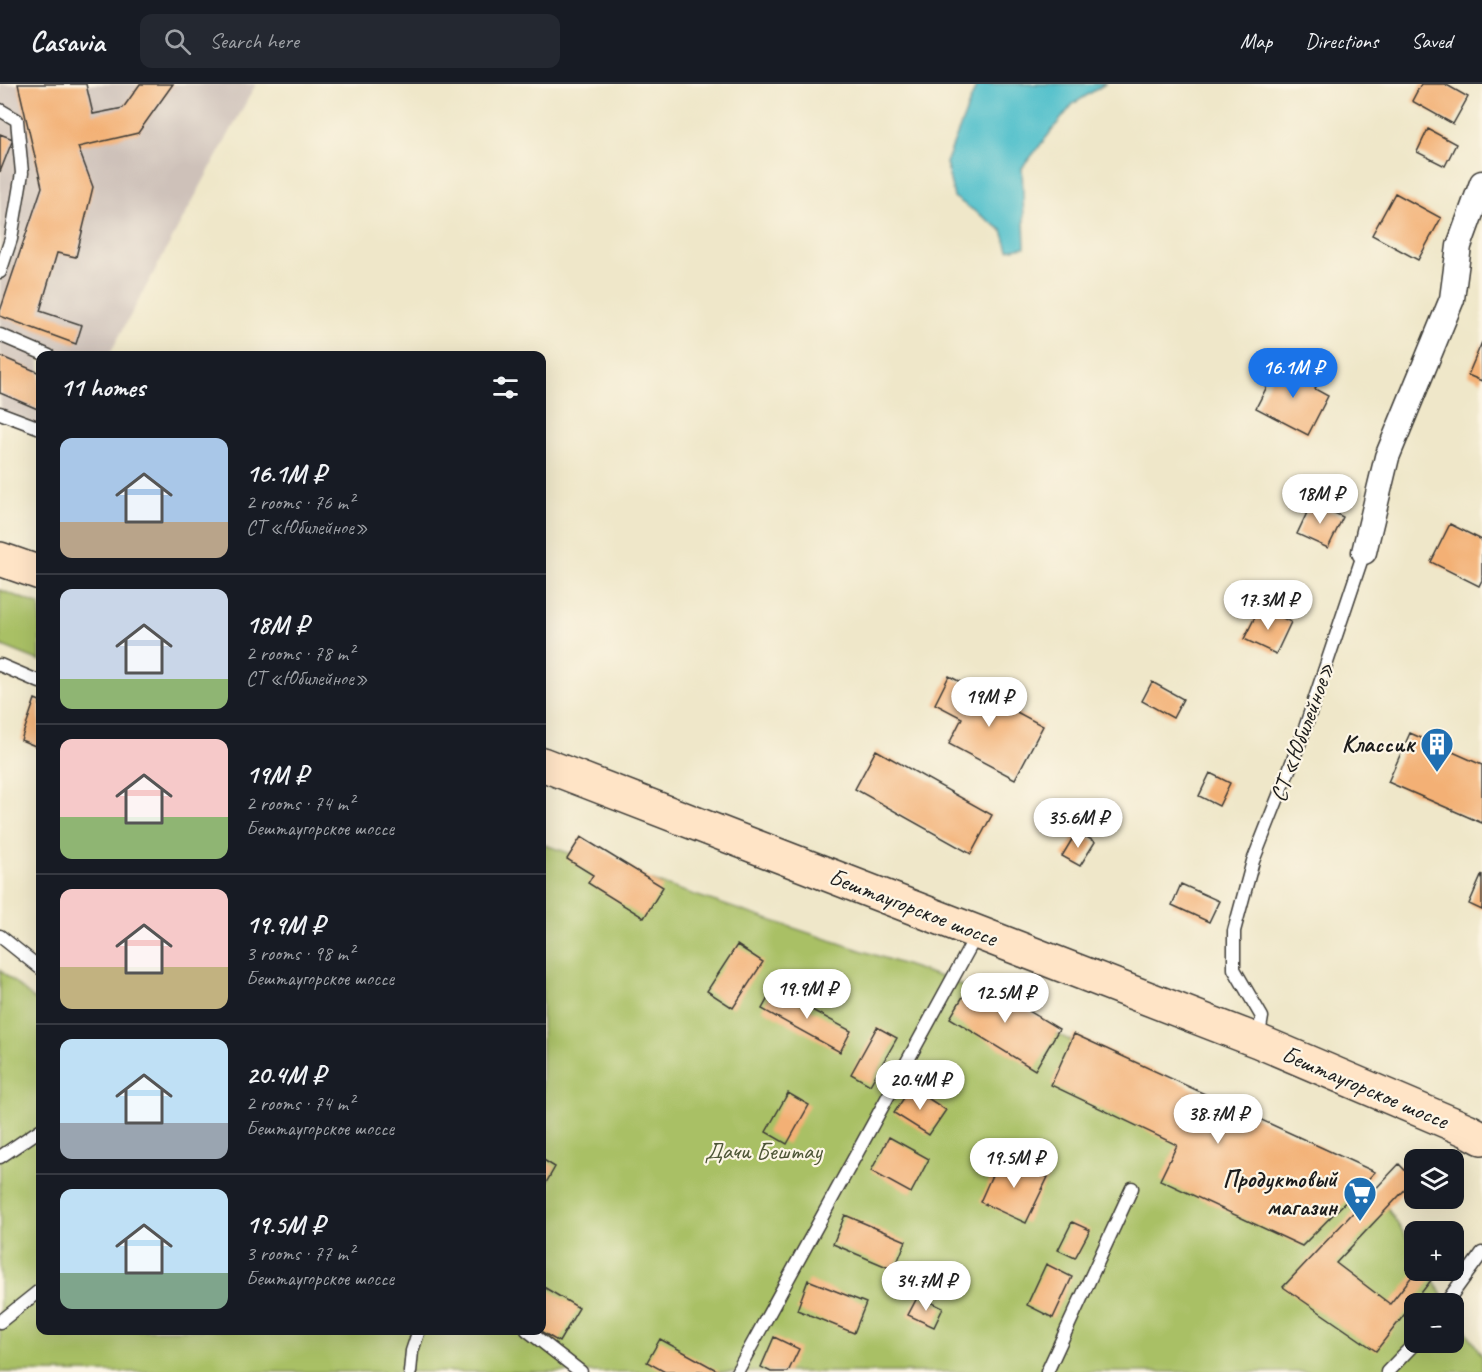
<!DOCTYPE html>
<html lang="en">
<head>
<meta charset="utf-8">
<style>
  :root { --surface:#171b24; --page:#242831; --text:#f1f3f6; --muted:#9ea1a6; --line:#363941; --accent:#1a73e8 }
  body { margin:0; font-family:Caveat,sans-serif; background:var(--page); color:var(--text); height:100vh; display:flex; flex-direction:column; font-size:22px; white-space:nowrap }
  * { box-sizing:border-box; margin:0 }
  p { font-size:20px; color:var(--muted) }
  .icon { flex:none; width:33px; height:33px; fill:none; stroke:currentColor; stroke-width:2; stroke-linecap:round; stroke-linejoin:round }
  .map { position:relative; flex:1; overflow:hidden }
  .side { position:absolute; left:36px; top:267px; width:510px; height:984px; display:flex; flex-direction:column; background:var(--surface); border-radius:12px; box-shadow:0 6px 24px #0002 }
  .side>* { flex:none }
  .controls { position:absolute; left:1404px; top:1065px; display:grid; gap:12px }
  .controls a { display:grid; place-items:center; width:60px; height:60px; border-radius:12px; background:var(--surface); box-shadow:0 6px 24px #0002; font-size:30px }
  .price { position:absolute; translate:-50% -51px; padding:0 14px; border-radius:21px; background:#fff; color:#222; font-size:20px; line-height:39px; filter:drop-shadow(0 2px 3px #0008) }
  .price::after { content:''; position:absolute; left:50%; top:36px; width:18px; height:14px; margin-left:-9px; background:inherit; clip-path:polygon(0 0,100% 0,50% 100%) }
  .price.current { background:var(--accent); color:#fff }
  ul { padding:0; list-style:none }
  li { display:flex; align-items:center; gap:18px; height:150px; padding:0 24px }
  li+li { border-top:2px solid var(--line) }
  li span { display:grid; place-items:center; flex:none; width:168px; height:120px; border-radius:12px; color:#555 }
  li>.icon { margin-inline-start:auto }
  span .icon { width:72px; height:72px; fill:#fffc; stroke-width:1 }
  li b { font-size:26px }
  h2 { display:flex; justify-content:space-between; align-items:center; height:72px; padding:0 24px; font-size:26px }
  header { display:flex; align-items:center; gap:36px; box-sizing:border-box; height:84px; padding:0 30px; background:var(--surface); border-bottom:2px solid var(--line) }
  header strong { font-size:28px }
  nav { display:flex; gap:33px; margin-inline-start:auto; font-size:21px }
  .search { width:420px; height:54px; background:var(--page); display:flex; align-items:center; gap:15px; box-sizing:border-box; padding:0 21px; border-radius:12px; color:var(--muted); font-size:22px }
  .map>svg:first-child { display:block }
  .industrial { fill:#cec1b9 }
  .green { fill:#a9c065; stroke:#626e40; stroke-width:1.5 }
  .water { fill:#54c1cc; stroke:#386e74; stroke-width:1.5 }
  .building { fill:#f3b074 }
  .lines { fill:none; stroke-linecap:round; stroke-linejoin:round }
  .service-casing { stroke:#3c3a36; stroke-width:15 }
  .minor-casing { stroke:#3c3a36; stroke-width:27 }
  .secondary-casing { stroke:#3c3a36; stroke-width:36 }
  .service { stroke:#fff; stroke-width:12 }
  .minor { stroke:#fff; stroke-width:24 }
  .secondary { stroke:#ffe4c6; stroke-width:33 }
  .labels { text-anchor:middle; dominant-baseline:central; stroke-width:4.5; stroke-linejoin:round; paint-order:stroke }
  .street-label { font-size:24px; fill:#1c1c1c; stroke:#fcf5e5 }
  .poi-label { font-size:24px; font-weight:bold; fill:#1c1c1c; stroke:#fcf5e5; text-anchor:end }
  .park-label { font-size:24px; fill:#4d5536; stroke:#fcf5e5 }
</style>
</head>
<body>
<header>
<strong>Casavia</strong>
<div class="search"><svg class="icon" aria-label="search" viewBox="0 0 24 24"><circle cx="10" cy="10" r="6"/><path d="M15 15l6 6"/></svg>Search here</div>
<nav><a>Map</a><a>Directions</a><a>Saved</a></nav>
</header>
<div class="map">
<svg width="1482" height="1288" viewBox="0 0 1482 1288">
  <rect width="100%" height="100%" fill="#fcf5e5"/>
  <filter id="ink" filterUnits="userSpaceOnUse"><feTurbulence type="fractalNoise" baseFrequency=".0167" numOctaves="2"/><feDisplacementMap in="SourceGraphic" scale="12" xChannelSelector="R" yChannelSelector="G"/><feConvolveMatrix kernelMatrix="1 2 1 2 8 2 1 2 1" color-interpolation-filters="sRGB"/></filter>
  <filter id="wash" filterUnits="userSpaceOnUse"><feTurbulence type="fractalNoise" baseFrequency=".008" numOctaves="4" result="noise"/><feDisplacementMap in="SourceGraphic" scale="24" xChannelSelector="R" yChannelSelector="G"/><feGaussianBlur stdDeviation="1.35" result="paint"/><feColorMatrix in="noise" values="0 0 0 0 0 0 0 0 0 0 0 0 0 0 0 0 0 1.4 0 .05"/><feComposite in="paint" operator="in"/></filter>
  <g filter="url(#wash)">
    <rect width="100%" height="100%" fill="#efe7c9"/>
    <path class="industrial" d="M0,0H256L109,271L40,272V352L0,334Z"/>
    <path class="green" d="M0,506L40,521V577L0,561Z
      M542,760L950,896L1381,1113L1414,1166V1186L1427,1187L1448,1219L1414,1220V1258H1454V1227L1482,1272V1288H0V886L40,920V1246H542Z"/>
    <path class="water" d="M977,0H1105L1073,20L1022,84L1025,163L1008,166L1002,146L954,113L946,79Z"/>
    <g id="blocks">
      <path class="building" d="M18,0H86L93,30L123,24L140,0H173L138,49L78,63L93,103L76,173L57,169L40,227L82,241L76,260L0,232V227L42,103Z
        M1421,0H1445L1468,13L1453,40L1412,17Z
        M1428,45L1456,60L1445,82L1417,68Z
        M0,50L13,55L0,88Z
        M1395,109L1441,134L1418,176L1372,151Z
        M1482,258V297L1468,291Z
        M0,272L40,289V326L0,309Z
        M1295,282L1320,295L1315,305L1328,312L1308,351L1256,324L1276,285L1290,292Z
        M1312,418L1343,433L1328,464L1297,450Z
        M1450,440L1482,456V496L1479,502L1431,478Z
        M1260,523L1291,538L1276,570L1244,555Z
        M949,592L1043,642L1015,695L949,660L962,634L935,620Z
        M1152,598L1183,615L1173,634L1142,617Z
        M35,615L40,617V664L21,656Z
        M1410,649L1482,681V739L1388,698Z
        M876,666L992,731L971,770L855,705Z
        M1210,689L1230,699L1219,722L1199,712Z
        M1077,747L1095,758L1080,782L1062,772Z
        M581,753L663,803L644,834L588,799L593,791L567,775Z
        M1482,790V826L1469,820Z
        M1181,800L1219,817L1209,838L1172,821Z
        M737,861L763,878L733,924L707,907Z
        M974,894L1059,945L1035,986L950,934Z
        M773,905L851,947L840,968L762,925Z
        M877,943L897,954L870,1001L851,990Z
        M1074,950L1375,1088L1302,1162L1160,1096L1177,1061L1051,1001Z
        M911,1003L946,1026L929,1051L894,1029Z
        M788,1009L809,1021L787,1060L766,1048Z
        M889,1053L929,1075L911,1109L871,1087Z
        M1001,1071L1048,1093L1026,1139L980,1118Z
        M542,1075L555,1083L542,1106Z
        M1399,1080L1414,1096L1336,1179L1390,1220L1417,1186H1439L1376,1267L1283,1203Z
        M845,1131L906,1157L894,1186L833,1160Z
        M1072,1138L1090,1146L1075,1174L1058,1166Z
        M1046,1180L1072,1193L1053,1234L1027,1221Z
        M808,1196L866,1219L854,1249L797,1226Z
        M542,1202L579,1224L559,1258L542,1248Z
        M918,1212L943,1224L934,1243L908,1231Z
        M774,1253L799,1265L788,1288H771L761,1283Z
        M660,1255L720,1288H665L647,1278Z"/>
    </g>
  </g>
  <g filter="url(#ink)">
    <use href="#blocks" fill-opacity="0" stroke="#3c3a36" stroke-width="1.5"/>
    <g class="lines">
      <defs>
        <path id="service" d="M0,26L17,36L22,89L11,155L0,188
          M0,251L49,272
          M0,329L40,344
          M0,581L40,598
          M0,852L40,884
          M1258,956L1262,933L1234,885V847L1253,777L1302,653L1364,468
          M0,1073L40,1046
          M1445,1220L1482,1169
          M0,1238L40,1206
          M527,1246L581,1288
          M410,1288L412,1267L419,1246
          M737,1288L977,850
          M1047,1288L1132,1104
          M1387,1288L1416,1258"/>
        <path id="minor" d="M1364,468L1387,373L1452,215L1459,162L1482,99"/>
        <path id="secondary" d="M0,475L40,489
          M542,680L1258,957L1467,1046L1482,1054"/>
      </defs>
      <use href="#service" class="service-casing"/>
      <use href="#minor" class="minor-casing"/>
      <use href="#secondary" class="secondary-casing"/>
      <use href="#service" class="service"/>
      <use href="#minor" class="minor"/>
      <use href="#secondary" class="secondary"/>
    </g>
  </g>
  <defs>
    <symbol id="building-pin" viewBox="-11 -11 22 30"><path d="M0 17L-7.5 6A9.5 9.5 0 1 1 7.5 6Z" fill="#1f6fb2" stroke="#fcf5e5"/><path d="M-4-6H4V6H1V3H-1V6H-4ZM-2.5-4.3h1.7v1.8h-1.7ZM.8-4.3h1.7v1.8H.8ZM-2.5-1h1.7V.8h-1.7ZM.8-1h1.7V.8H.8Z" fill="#fff"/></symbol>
    <symbol id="supermarket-pin" viewBox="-11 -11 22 30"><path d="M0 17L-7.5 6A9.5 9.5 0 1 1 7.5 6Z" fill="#1f6fb2" stroke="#fcf5e5"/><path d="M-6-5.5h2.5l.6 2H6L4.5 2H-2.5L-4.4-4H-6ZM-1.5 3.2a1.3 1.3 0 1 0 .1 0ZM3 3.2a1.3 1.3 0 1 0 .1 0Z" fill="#fff"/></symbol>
  </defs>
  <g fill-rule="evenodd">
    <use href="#building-pin" x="1418" y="641" width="38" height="52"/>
    <use href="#supermarket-pin" x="1341" y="1090" width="38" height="52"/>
  </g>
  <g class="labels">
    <g class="street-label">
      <text transform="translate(1302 648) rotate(-70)">СТ «Юбилейное»</text>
      <text transform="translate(913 823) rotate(21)">Бештаугорское шоссе</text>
      <text transform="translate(1365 1003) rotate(23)">Бештаугорское шоссе</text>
    </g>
    <g class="poi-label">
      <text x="1414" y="660">Классик</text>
      <text x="1337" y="1095">Продуктовый<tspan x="1337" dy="28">магазин</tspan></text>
    </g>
    <g class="park-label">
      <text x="763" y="1067">Дачи Бештау</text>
    </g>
  </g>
</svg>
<div class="controls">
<a><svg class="icon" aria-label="layers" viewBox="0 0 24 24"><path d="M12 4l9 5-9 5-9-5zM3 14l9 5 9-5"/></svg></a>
<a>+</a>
<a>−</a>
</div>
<b class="price current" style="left:1293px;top:315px">16.1M ₽</b>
<b class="price" style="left:1320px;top:441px">18M ₽</b>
<b class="price" style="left:1268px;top:547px">17.3M ₽</b>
<b class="price" style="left:989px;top:644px">19M ₽</b>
<b class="price" style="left:1078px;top:765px">35.6M ₽</b>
<b class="price" style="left:807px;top:936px">19.9M ₽</b>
<b class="price" style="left:1005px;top:940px">12.5M ₽</b>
<b class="price" style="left:920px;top:1027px">20.4M ₽</b>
<b class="price" style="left:1218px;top:1061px">38.7M ₽</b>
<b class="price" style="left:1014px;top:1105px">19.5M ₽</b>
<b class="price" style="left:926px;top:1228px">34.7M ₽</b>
<section class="side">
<h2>11 homes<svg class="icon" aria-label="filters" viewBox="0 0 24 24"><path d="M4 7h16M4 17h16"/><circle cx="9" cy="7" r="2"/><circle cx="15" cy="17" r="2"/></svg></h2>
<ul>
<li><span style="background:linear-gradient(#a9c7e8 70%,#b9a48a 0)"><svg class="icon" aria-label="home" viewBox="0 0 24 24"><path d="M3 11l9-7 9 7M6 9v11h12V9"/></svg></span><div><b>16.1M ₽</b><p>2 rooms · 76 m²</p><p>СТ «Юбилейное»</p></div></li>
<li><span style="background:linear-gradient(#c9d6e8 75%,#8fb573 0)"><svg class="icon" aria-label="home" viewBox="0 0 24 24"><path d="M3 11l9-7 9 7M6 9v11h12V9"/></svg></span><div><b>18M ₽</b><p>2 rooms · 78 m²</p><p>СТ «Юбилейное»</p></div></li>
<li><span style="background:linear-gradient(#f6c9c9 65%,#8fb573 0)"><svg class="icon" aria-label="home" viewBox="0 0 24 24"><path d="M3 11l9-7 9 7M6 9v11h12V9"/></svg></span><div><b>19M ₽</b><p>2 rooms · 74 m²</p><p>Бештаугорское шоссе</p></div></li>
<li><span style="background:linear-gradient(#f6c9c9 65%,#c2b280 0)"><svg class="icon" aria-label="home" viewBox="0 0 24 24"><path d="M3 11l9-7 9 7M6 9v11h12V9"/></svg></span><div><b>19.9M ₽</b><p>3 rooms · 98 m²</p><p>Бештаугорское шоссе</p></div></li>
<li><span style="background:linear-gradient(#bfe0f5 70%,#9aa5b1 0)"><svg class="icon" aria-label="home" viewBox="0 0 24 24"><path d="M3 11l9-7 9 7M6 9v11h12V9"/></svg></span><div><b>20.4M ₽</b><p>2 rooms · 74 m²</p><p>Бештаугорское шоссе</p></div></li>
<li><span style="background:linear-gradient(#bfe0f5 70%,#7fa58c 0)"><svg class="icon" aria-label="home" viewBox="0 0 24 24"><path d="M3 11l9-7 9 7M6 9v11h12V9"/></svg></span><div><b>19.5M ₽</b><p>3 rooms · 77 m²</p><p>Бештаугорское шоссе</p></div></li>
</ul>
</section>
</div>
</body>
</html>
